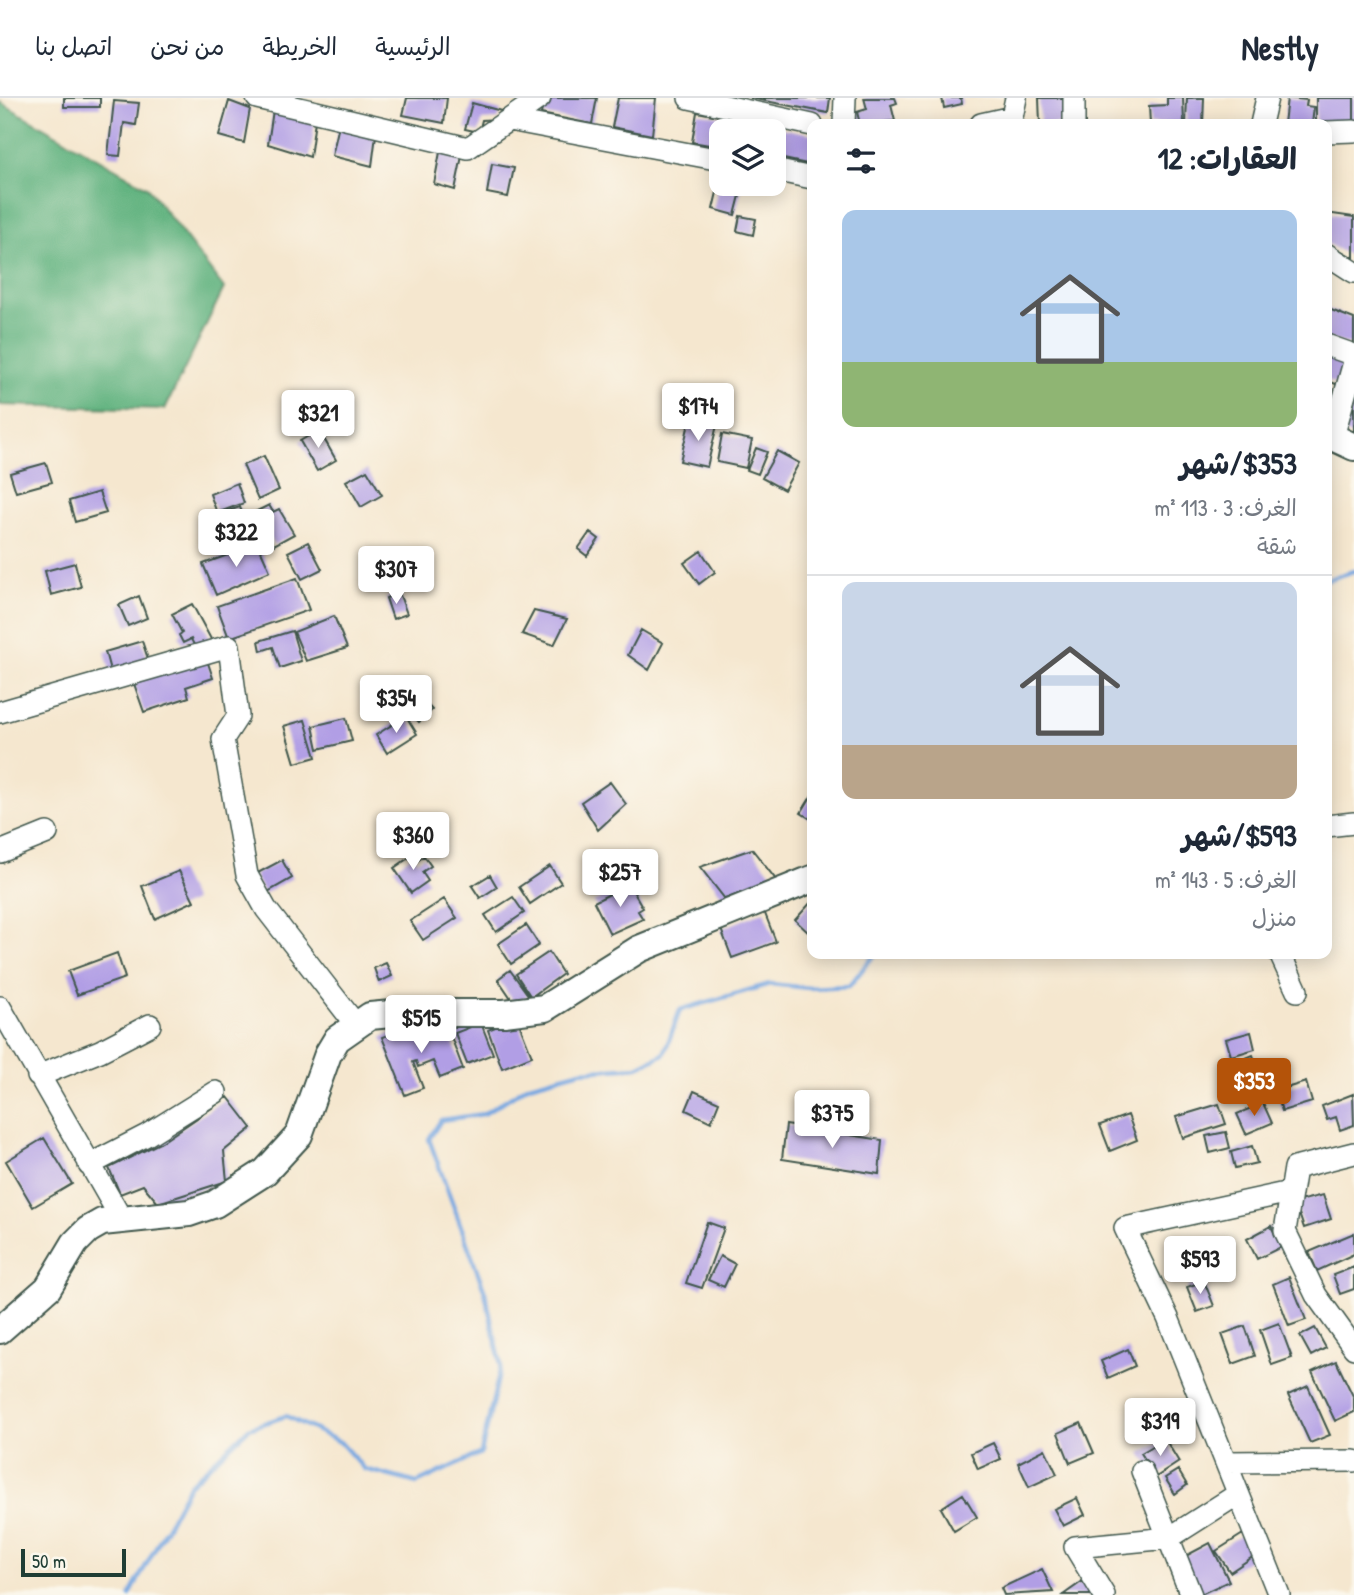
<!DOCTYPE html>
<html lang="ar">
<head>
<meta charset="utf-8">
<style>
  :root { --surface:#fff; --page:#f2f2f3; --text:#1f2937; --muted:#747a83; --line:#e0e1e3; --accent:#b45309 }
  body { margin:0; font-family:"Patrick Hand","Playpen Sans Arabic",sans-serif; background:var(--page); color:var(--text); direction:rtl; height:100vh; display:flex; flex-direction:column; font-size:26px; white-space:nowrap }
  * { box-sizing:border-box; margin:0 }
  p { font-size:23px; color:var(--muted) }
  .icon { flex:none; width:38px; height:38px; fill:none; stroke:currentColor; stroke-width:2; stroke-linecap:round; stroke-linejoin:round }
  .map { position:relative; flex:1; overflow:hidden; direction:ltr }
  .drawer { position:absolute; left:807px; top:21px; width:525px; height:840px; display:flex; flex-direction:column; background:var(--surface); border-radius:14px; box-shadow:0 4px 18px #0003; direction:rtl }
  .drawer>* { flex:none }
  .tools { position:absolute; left:709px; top:21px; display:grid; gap:14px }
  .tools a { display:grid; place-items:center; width:77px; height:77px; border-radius:14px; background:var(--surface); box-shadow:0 4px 18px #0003; font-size:35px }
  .scale { position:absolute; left:21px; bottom:18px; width:105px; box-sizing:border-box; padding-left:7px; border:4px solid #1f3d34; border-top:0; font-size:19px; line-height:24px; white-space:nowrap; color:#1f3d34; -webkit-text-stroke:5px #fbf7ec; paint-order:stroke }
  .price { position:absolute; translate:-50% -60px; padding:0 16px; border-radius:7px; background:#fff; color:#222; font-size:23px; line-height:46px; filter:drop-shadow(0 2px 4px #0008) }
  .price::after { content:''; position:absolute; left:50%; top:42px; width:21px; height:16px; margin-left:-10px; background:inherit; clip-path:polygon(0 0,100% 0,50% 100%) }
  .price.active { background:var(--accent); color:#fff }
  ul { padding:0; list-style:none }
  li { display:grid; align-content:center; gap:14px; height:371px; padding:0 35px }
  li+li { border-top:2px solid var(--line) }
  li span { display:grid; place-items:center; height:217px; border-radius:14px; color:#555 }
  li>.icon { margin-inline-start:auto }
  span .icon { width:126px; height:126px; fill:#fffc; stroke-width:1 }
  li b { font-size:30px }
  h2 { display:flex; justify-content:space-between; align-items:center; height:84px; padding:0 35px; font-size:30px }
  header { display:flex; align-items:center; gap:42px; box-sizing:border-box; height:98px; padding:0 35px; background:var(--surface); border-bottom:2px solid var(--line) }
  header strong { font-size:33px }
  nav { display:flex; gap:38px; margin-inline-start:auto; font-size:24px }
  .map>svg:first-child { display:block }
  .forest { fill:#60b27f; stroke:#40785a; stroke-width:2 }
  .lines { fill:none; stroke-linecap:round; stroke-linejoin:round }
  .stream { stroke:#77a7e1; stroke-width:4.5 }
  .building { fill:#b19ee5 }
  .minor-casing { stroke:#3f564b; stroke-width:24 }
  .major-casing { stroke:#3f564b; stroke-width:30 }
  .minor { stroke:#fff; stroke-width:21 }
  .major { stroke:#fff; stroke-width:26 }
</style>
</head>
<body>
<header>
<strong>Nestly</strong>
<nav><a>الرئيسية</a><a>الخريطة</a><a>من نحن</a><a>اتصل بنا</a></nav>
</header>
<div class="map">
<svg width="1354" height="1497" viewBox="0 0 1354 1497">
  <rect width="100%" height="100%" fill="#fbf7ec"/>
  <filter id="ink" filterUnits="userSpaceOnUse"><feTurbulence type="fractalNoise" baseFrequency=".0143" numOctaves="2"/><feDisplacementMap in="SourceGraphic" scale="14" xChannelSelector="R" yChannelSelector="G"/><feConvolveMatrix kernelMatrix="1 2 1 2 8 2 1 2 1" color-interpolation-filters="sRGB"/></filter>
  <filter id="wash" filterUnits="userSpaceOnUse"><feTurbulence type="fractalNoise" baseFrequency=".00686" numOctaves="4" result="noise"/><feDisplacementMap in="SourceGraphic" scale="28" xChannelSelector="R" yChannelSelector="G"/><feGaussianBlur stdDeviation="1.57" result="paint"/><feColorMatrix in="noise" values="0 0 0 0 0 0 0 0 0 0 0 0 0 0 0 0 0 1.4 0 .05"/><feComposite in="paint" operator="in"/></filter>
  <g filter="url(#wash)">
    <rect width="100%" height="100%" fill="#f5e7cf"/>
    <path class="forest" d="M0,4L147,89L224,190L165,311L0,307Z"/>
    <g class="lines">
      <path class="stream" d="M1326,482L1354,473
        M130,1497L189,1387L249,1330L286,1318L340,1344L364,1371L417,1385L481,1355L501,1267L485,1194L429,1041L441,1022L484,1016L529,987L581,973L638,969L664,956L680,912L770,886L809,890L849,888L875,856"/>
    </g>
    <g id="blocks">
      <path class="building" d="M64,0H100V9H64Z
        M407,0H447L444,25L403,17Z
        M548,0H597L592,26L541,16L544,3Z
        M618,0H656L652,37L612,29Z
        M750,0H830L828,15Z
        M864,0H895L897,5L891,7L895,23L860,26L857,14L867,11Z
        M942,0H961L962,6L944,10Z
        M1039,0H1068L1069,26H1040Z
        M1167,0H1183L1184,26H1150L1149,8L1167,7Z
        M1187,0H1204L1203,26H1186Z
        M1287,0L1307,2L1306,8L1314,9L1312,26H1284Z
        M1316,0H1354V29L1316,26Z
        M114,3L139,5L136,27L124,25L120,58L108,57Z
        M229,3L250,11L244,45L219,38Z
        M472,5L501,13L498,21L482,22L479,34L465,31Z
        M273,12L315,23L310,59L268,46Z
        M697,14L812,36V67L774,59V33H721V49L692,44Z
        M339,27L376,37L372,68L332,58Z
        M440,54L462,58L455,92L434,86Z
        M492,66L514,70L508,99L487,95Z
        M719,86H743L735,117L713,111Z
        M1326,115L1354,119V160L1326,145Z
        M740,118L756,121L753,137L737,133Z
        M1326,210L1354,221V248L1326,240Z
        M1326,253L1350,263L1343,289L1326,282Z
        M1352,304L1354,305V339L1343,334Z
        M690,321L717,327L707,369L680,363Z
        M319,332L336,362L317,373L300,343Z
        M722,336L752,342L746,370L717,364Z
        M756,350L767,354L758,376L747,372Z
        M777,353L799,365L784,392L762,380Z
        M264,358L279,392L258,402L243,367Z
        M46,365L52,384L16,394L10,375Z
        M367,372L382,397L361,409L346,383Z
        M237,385L244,405L217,415L210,396Z
        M99,394L106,415L75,424L69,403Z
        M269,407L273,414L279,411L294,436L274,447L255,414Z
        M240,409L249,435L222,444L214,418Z
        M590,434L599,441L587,458L578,451Z
        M308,444L322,471L302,481L288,454Z
        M258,446L270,473L216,497L203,466Z
        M701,453L715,474L699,486L684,465Z
        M75,465L81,489L51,497L45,473Z
        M297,480L309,512L229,540L217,508Z
        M399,495L407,516L393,521L386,500Z
        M139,498L147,520L128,528L119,507Z
        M192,506L212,543L196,551L191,541L183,545L179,537L182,535L172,516Z
        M534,513L567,521L554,547L522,536Z
        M334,518L347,550L306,563L294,534Z
        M641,532L663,545L649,572L628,557Z
        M292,533L301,563L280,570L273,549L261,553L259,543Z
        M142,543L149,564L111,576L105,554Z
        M206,559L213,580L186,589L189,599L144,614L133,583Z
        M421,600L432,612L419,624L408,613Z
        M406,618L417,636L387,655L376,637Z
        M346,620L352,643L318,651L313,628Z
        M305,622L316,659L295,665L284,628Z
        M610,684L626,706L598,732L581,704Z
        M812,697V722L801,715Z
        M752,751L777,783L725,801L700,769Z
        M413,757L417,763L424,758L431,768L422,774L428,783L411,795L394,770Z
        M282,762L292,780L264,796L254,777Z
        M550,768L561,785L530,806L519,789Z
        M179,773L194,803L155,821L142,788Z
        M490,777L497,789L480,800L472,788Z
        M629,786L643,810L638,813L643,821L610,836L594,804Z
        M513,799L524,815L496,834L485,817Z
        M444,801L457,820L423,842L410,823Z
        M812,803V838L795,822Z
        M764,813L776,844L732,860L721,831Z
        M526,827L539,847L511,866L498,846Z
        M549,854L563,876L531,899L516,876Z
        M117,855L125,880L77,897L68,873Z
        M386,865L392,878L379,884L374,870Z
        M510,872L528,897L515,906L498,881Z
        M517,920L532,958L502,970L488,932Z
        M481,925L493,956L467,966L455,935Z
        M447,928L463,971L440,980L433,963L418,969L416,963L413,964L423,990L405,997L382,939L406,931L408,936L424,930L426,935Z
        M1251,934L1255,951L1231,958L1226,941Z
        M1253,957L1263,985L1241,993L1231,966Z
        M1306,984L1312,1004L1282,1013L1276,993Z
        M694,993L719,1004L711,1024L686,1012Z
        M1353,996L1354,1027L1340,1032L1336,1019L1327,1022L1322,1008Z
        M228,999L252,1030L224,1053L227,1083L158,1105L143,1087L120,1096L109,1070L162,1044Z
        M1263,1005L1272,1025L1246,1036L1237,1016Z
        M1219,1006L1226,1026L1183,1040L1176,1019Z
        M1128,1017L1137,1042L1110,1053L1100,1027Z
        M786,1027L882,1042L879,1076L782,1061Z
        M1226,1034L1230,1050L1210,1055L1206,1038Z
        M44,1040L72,1086L33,1109L6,1063Z
        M1252,1048L1257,1065L1235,1070L1231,1054Z
        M1323,1097L1331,1121L1304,1130L1295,1104Z
        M707,1124L724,1130L702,1190L686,1185Z
        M1271,1128L1281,1149L1257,1161L1247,1141Z
        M1354,1135V1156L1317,1173L1309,1154Z
        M720,1158L735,1166L724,1189L708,1182Z
        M1354,1169V1191L1340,1196L1333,1177Z
        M1289,1179L1306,1222L1289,1228L1273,1186Z
        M1204,1183L1214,1208L1197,1214L1187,1189Z
        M1279,1225L1292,1260L1272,1267L1260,1232Z
        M1245,1228L1255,1258L1233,1266L1222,1236Z
        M1315,1230L1326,1250L1311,1258L1300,1238Z
        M1128,1251L1135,1268L1108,1280L1101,1263Z
        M1336,1263L1354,1300V1314L1335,1323L1312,1274Z
        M1308,1288L1330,1337L1310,1345L1288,1297Z
        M1081,1325L1094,1355L1070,1365L1058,1335Z
        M1165,1341L1179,1364L1156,1379L1141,1355Z
        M993,1345L1001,1361L978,1371L971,1355Z
        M1045,1351L1057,1376L1029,1389L1018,1365Z
        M1178,1372L1187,1387L1175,1396L1165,1380Z
        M963,1396L977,1419L954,1433L941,1410Z
        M1077,1400L1085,1417L1063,1428L1054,1411Z
        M1243,1436L1257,1456L1230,1474L1216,1453Z
        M1210,1445L1229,1483L1199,1497L1180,1461Z
        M1042,1471L1053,1494L1004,1497L1001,1490Z
        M1083,1483L1093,1497H1063Z"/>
    </g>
  </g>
  <g filter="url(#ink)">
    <use href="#blocks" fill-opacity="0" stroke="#3f564b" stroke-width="2"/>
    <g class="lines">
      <defs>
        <path id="minor" d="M257,0L468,50L540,0
          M689,0L812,27
          M509,22L721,62
          M844,26L845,0
          M981,26L1012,19L1016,0
          M1074,26V0
          M1261,26L1267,0
          M1326,34L1354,33
          M774,72L812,80
          M1326,156L1354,174
          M1326,247L1354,257
          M1333,339L1354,264
          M0,614L229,548L238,618L223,641L247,777L266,811L356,927
          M1326,728L1354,725
          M0,754L47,735
          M1280,856L1297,893
          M0,909L122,1122
          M38,978L100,953L150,927
          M1354,1055L1295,1070L1285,1133L1316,1197L1354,1250
          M89,1067L147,1037L216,994
          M1227,1364L1354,1363
          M1142,1373L1191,1497
          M1104,1497L1075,1449L1169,1440L1238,1396
          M1279,1497L1168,1220L1125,1130L1290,1094"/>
        <path id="major" d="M1326,336L1354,349
          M0,1232L48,1190L75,1145L88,1132L102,1124L189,1115L215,1106L265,1074L299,1037L328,956L337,941L370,918L402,915H504L545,910L639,851L812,781"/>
      </defs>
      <use href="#minor" class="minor-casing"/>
      <use href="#major" class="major-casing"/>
      <use href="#minor" class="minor"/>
      <use href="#major" class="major"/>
    </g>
  </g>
</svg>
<div class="tools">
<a><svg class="icon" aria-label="layers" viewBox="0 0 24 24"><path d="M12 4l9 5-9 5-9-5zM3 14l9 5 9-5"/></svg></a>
</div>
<div class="scale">50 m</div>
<b class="price" style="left:698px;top:345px">$174</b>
<b class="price" style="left:318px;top:352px">$321</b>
<b class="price" style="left:236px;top:471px">$322</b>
<b class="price" style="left:396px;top:508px">$307</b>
<b class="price" style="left:396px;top:637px">$354</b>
<b class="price" style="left:413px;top:774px">$360</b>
<b class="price" style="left:620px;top:811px">$257</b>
<b class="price" style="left:421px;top:957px">$515</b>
<b class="price active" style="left:1254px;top:1020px">$353</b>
<b class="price" style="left:832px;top:1052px">$375</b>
<b class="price" style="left:1200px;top:1198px">$593</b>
<b class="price" style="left:1160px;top:1360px">$319</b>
<section class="drawer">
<h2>العقارات: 12<svg class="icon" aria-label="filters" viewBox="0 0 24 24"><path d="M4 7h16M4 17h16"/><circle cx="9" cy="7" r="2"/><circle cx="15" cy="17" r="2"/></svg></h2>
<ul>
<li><span style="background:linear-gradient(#a9c7e8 70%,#8fb573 0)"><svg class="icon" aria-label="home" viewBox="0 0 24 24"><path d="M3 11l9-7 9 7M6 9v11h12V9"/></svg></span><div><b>$353/شهر</b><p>الغرف: 3 · 113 m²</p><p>شقة</p></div></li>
<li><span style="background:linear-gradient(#c9d6e8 75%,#b9a48a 0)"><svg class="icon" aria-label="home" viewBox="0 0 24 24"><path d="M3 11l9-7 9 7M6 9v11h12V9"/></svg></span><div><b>$593/شهر</b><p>الغرف: 5 · 143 m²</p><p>منزل</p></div></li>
</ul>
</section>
</div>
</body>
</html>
